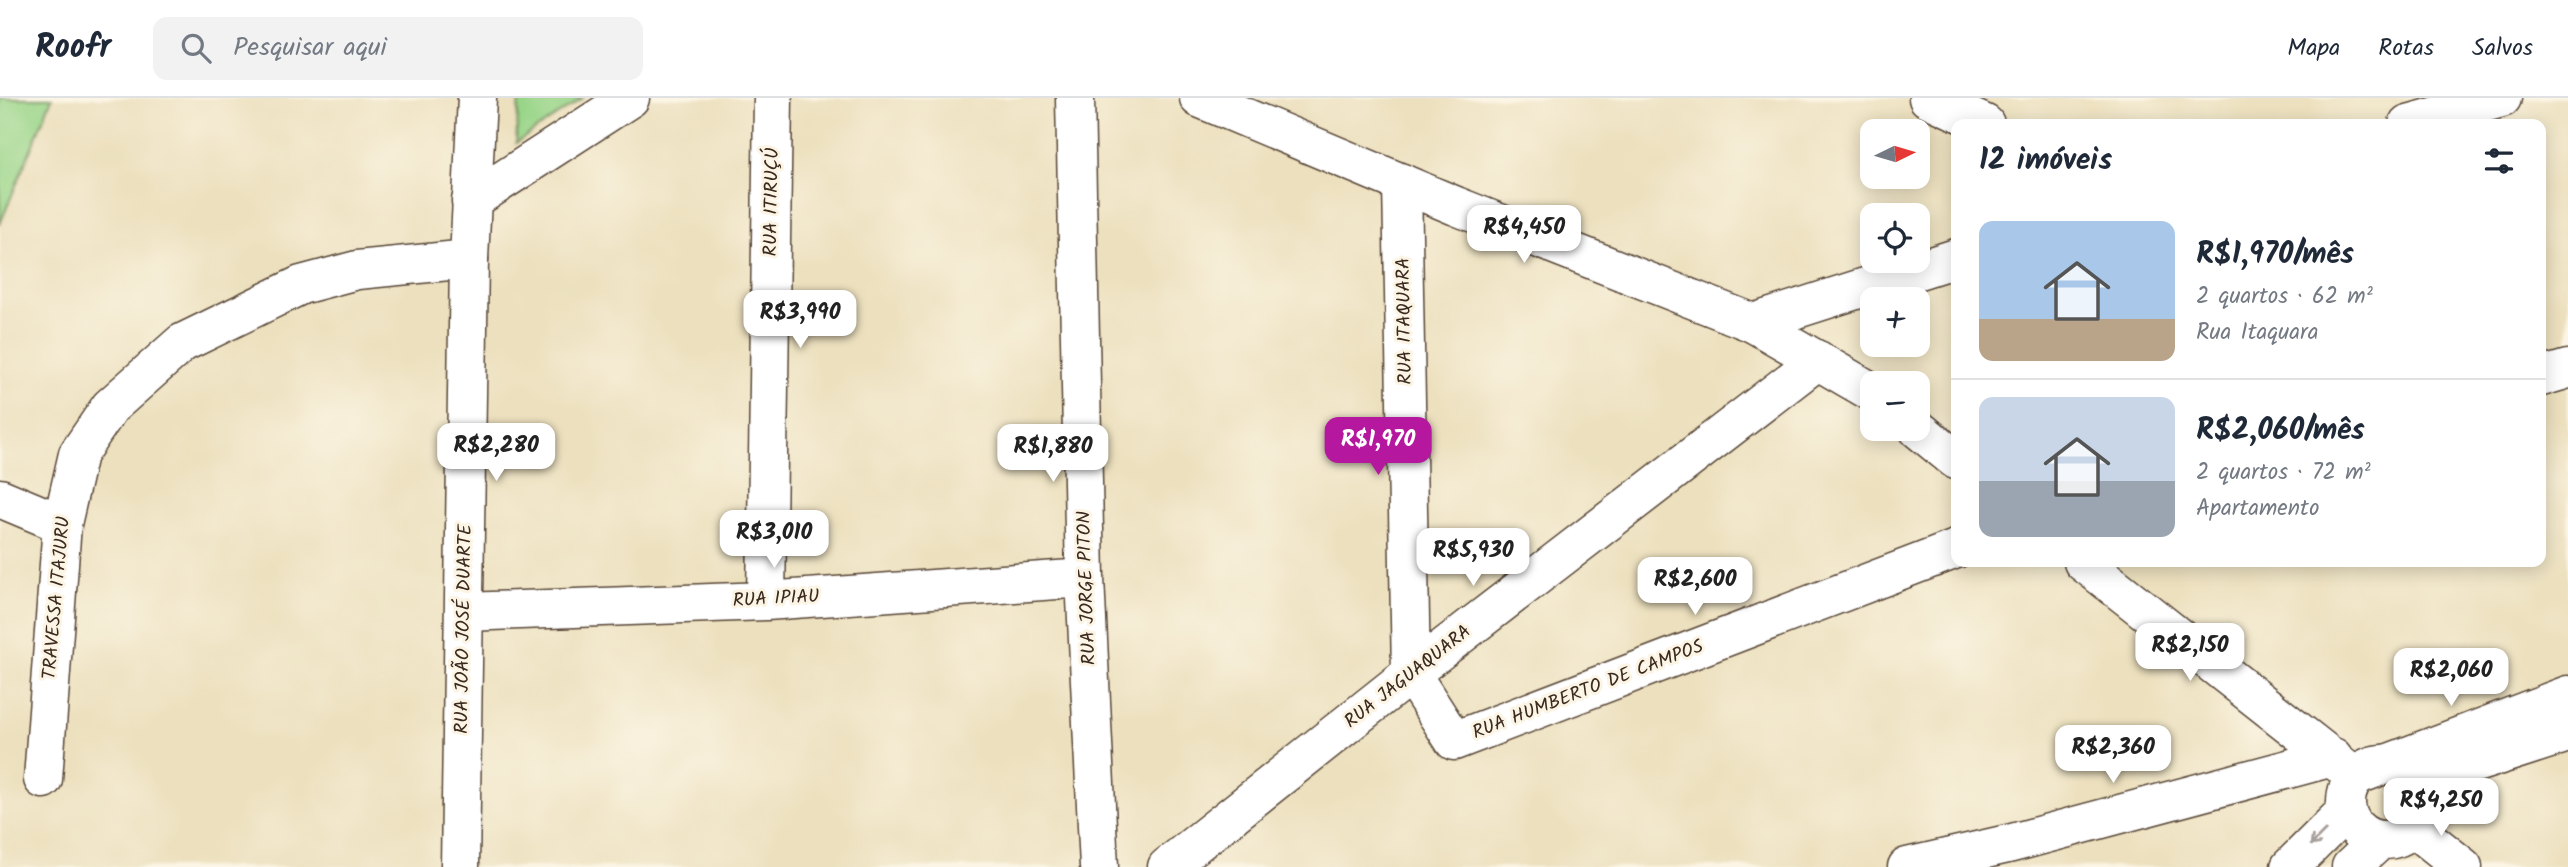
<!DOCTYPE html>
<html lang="pt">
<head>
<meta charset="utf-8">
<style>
  :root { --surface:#fff; --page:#f2f2f3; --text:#1f2937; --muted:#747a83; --line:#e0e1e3; --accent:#b5179e }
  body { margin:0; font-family:Kalam,sans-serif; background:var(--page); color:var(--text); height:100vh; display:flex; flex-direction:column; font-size:26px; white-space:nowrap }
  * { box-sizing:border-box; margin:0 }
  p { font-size:23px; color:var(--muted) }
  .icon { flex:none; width:38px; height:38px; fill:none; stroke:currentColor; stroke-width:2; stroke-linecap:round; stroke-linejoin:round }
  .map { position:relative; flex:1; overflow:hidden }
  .drawer { position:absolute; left:1951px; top:21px; width:595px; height:448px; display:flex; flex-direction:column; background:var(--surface); border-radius:14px; box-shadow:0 4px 18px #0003 }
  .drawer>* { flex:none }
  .needle { width:46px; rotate:85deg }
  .tools { position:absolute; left:1860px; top:21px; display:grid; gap:14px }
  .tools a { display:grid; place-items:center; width:70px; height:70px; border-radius:14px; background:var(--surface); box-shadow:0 4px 18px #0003; font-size:35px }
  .price { position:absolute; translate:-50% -60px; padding:0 16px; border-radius:14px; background:#fff; color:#222; font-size:23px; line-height:46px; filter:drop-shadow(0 2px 4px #0008) }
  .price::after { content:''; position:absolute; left:50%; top:42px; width:21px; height:16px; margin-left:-10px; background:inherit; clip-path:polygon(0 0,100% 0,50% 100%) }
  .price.active { background:var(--accent); color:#fff }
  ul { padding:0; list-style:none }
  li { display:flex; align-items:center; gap:21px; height:175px; padding:0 28px }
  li+li { border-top:2px solid var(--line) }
  li span { display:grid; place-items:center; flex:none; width:196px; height:140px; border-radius:14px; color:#555 }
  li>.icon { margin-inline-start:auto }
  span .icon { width:84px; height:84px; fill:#fffc; stroke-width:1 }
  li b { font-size:30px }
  h2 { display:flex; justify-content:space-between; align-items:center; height:84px; padding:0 28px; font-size:30px }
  header { display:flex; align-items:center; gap:42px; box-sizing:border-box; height:98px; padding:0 35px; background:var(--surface); border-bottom:2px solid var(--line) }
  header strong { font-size:33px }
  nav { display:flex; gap:38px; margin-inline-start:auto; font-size:24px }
  .search { width:490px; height:63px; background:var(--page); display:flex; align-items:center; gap:18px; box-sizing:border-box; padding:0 24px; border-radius:14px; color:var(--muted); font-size:26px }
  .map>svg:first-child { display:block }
  .green { fill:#99d589; stroke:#6a8054; stroke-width:2 }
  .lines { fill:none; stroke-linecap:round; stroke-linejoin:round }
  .minor-casing { stroke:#564536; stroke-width:41 }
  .tertiary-casing { stroke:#564536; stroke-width:41 }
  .minor { stroke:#fff; stroke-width:38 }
  .tertiary { stroke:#fff; stroke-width:38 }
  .oneway { stroke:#a79f9a }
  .labels { text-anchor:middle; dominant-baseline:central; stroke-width:6; stroke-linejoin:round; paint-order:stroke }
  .street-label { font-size:19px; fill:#3b2a1e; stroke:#fcf5e5 }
</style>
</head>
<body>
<header>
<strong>Roofr</strong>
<div class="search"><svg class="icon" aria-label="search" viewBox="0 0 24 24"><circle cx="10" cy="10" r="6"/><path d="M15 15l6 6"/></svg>Pesquisar aqui</div>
<nav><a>Mapa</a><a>Rotas</a><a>Salvos</a></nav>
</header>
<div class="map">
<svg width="2568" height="769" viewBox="0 0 2568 769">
  <rect width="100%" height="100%" fill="#fcf5e5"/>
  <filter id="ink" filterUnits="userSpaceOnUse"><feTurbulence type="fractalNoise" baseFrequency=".0143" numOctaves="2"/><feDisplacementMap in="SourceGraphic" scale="14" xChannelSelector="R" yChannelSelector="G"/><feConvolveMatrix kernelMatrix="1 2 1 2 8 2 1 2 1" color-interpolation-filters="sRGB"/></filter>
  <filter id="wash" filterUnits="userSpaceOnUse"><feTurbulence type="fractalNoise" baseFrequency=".00686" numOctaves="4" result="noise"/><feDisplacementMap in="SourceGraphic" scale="28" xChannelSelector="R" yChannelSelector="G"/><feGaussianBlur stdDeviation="1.57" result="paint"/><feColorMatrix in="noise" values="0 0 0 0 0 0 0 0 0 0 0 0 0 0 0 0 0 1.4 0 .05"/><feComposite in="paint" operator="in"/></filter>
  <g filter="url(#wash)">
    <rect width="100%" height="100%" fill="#ece0be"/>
    <path class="green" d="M0,0H52L0,126Z
      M519,0H583L516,45Z"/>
  </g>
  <g filter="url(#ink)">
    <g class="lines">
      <defs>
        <path id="minor" d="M1075,0L1085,480L1099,769
          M1928,0L1985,26
          M2408,26L2502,0
          M1402,85L1411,576L1454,643L1956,451
          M471,103L630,0
          M1753,225L1956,160
          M2541,279L2568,271
          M0,400L62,426
          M766,503L773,0
          M465,514L766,503L1085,480
          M2355,678L2568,597
          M43,681L62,426L78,356L110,309L182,245L301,187L357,172L469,161
          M2417,684L2568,635
          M1167,769L1424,565L1818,262
          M1907,769L2012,745L2333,659"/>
        <path id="tertiary" d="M1199,0L1456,108L1753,225L1872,294
          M1918,331L1956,362
          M2083,464L2355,678
          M2346 704a38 38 0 1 1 76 0a38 38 0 1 1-76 0Z
          M2413,729L2463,769
          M460,769L469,161L477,0
          M2290,769L2347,712
          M2351,769L2380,742"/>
      </defs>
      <use href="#minor" class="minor-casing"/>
      <use href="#tertiary" class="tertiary-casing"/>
      <use href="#minor" class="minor"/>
      <use href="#tertiary" class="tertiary"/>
    </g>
    <defs><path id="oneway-shaft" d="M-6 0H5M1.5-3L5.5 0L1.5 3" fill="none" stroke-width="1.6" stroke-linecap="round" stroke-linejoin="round" transform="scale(1.75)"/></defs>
    <use class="oneway" href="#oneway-shaft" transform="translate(2318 740) rotate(135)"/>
  </g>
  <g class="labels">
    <g class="street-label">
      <text transform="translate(772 104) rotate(-89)">RUA ITIRUÇÚ</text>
      <text transform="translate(1405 223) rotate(-91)">RUA ITAQUARA</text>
      <text transform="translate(1087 490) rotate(-92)">RUA JORGE PITON</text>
      <text transform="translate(57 500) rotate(-85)">TRAVESSA ITAJURU</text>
      <text transform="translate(776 501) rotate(-3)">RUA IPIAU</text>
      <text transform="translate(464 531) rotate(-89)">RUA JOÃO JOSÉ DUARTE</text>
      <text transform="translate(1408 579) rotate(-38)">RUA JAGUAQUARA</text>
      <text transform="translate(1588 592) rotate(-21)">RUA HUMBERTO DE CAMPOS</text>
    </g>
  </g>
</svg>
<div class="tools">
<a><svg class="needle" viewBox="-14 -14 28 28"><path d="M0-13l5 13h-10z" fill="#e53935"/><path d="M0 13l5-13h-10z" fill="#747a83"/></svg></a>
<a><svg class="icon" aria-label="locate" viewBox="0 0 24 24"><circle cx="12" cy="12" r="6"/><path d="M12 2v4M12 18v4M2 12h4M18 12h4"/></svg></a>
<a>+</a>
<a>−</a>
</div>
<b class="price" style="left:1524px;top:167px">R$4,450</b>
<b class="price" style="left:800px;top:252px">R$3,990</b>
<b class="price active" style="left:1378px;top:379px">R$1,970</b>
<b class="price" style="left:496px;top:385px">R$2,280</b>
<b class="price" style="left:1053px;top:386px">R$1,880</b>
<b class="price" style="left:774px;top:472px">R$3,010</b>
<b class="price" style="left:1473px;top:490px">R$5,930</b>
<b class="price" style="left:1695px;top:519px">R$2,600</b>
<b class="price" style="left:2190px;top:585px">R$2,150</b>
<b class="price" style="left:2451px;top:610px">R$2,060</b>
<b class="price" style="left:2113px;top:687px">R$2,360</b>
<b class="price" style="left:2441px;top:740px">R$4,250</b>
<section class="drawer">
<h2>12 imóveis<svg class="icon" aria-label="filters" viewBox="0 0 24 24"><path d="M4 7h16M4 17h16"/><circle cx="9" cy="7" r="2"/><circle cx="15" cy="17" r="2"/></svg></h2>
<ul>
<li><span style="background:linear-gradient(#a9c7e8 70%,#b9a48a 0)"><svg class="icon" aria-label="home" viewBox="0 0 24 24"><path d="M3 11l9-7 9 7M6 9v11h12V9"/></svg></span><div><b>R$1,970/mês</b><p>2 quartos · 62 m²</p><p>Rua Itaquara</p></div></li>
<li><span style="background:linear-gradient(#c9d6e8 60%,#9aa5b1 0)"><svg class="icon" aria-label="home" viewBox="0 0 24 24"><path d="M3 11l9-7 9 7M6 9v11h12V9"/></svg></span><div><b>R$2,060/mês</b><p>2 quartos · 72 m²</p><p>Apartamento</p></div></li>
</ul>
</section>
</div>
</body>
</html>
